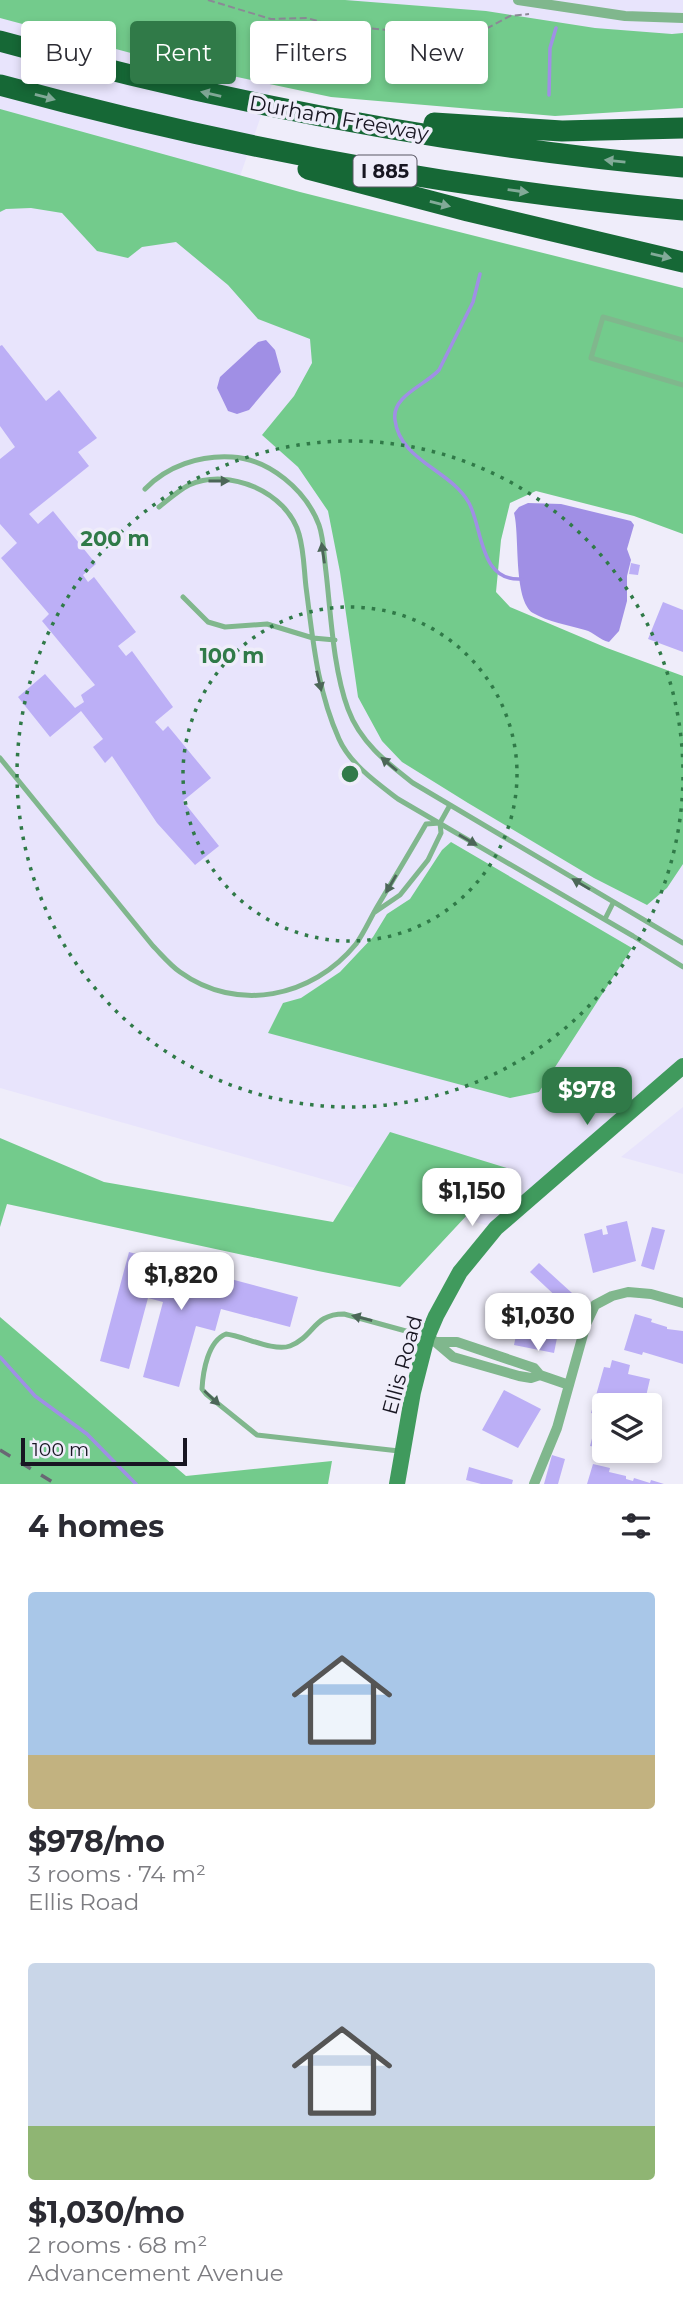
<!DOCTYPE html>
<html lang="en">
<head>
<meta charset="utf-8">
<style>
  :root { --surface:#fff; --page:#f2f2f3; --text:#2b2b33; --muted:#7c7c81; --accent:#307a48 }
  body { margin:0; font-family:Montserrat,sans-serif; background:var(--page); color:var(--text); height:100vh; display:flex; flex-direction:column; font-size:26px; white-space:nowrap }
  * { box-sizing:border-box; margin:0 }
  p { font-size:23px; color:var(--muted) }
  .icon { flex:none; width:38px; height:38px; fill:none; stroke:currentColor; stroke-width:2; stroke-linecap:round; stroke-linejoin:round }
  .map { position:relative; height:1484px; overflow:hidden }
  .details { display:flex; flex-direction:column; background:var(--surface); flex:1 }
  .details>* { flex:none }
  .top-card { position:absolute; left:21px; top:21px; width:642px; height:63px; display:flex; gap:14px }
  .controls { position:absolute; left:592px; top:1393px; display:grid; gap:14px }
  .controls a { display:grid; place-items:center; width:70px; height:70px; border-radius:7px; background:var(--surface); box-shadow:0 4px 10px #0003; font-size:35px }
  .scale { position:absolute; left:21px; bottom:18px; width:166px; box-sizing:border-box; padding-left:7px; border:4px solid #181622; border-top:0; font-size:19px; line-height:24px; white-space:nowrap; color:#181622; -webkit-text-stroke:5px #efedfa; paint-order:stroke }
  .price { position:absolute; translate:-50% -60px; padding:0 16px; border-radius:14px; background:#fff; color:#222; font-size:23px; line-height:46px; filter:drop-shadow(0 2px 4px #0008) }
  .price::after { content:''; position:absolute; left:50%; top:42px; width:21px; height:16px; margin-left:-10px; background:inherit; clip-path:polygon(0 0,100% 0,50% 100%) }
  .price.selected { background:var(--accent); color:#fff }
  ul { padding:0; list-style:none }
  li { display:grid; align-content:center; gap:14px; height:371px; padding:0 28px }
  li span { display:grid; place-items:center; height:217px; border-radius:7px; color:#555 }
  li>.icon { margin-inline-start:auto }
  span .icon { width:126px; height:126px; fill:#fffc; stroke-width:1 }
  li b { font-size:30px }
  h2 { display:flex; justify-content:space-between; align-items:center; height:84px; padding:0 28px; font-size:30px }
  .chip { padding:0 24px; border-radius:7px; background:var(--surface); box-shadow:0 4px 10px #0003; font-size:24px; line-height:63px }
  .chip.selected { background:var(--accent); color:#fff }
  .map>svg:first-child { display:block }
  .built { fill:#e8e4fc }
  .forest { fill:#73cb8c }
  .water { fill:#a08fe5 }
  .lines { fill:none; stroke-linecap:round; stroke-linejoin:round }
  .stream { stroke:#a08fe5; stroke-width:3.5 }
  .building { fill:#bcaff6 }
  .path { stroke:#8b8996; stroke-width:2; stroke-dasharray:7 3.5; stroke-linecap:butt }
  .service { stroke:#80b78d; stroke-width:5 }
  .minor { stroke:#80b78d; stroke-width:10 }
  .secondary { stroke:#409a5d; stroke-width:16 }
  .motorway { stroke:#166836; stroke-width:21 }
  .rail { stroke:#696774; stroke-width:3.5; stroke-dasharray:12 12; stroke-linecap:butt }
  .oneway { fill:#82aa98 }
  .oneway2 { fill:#4c6658 }
  .ring { fill:none; stroke:#307a48; stroke-width:3.5; stroke-dasharray:3.5 7 }
  .labels { text-anchor:middle; dominant-baseline:central; stroke-width:7; stroke-linejoin:round; paint-order:stroke }
  .shield { fill:#efedfa; stroke:#585663; stroke-width:2 }
  .shield-label { font-size:19px; font-weight:bold; fill:#181622 }
  .street-label { font-size:21px; fill:#181622; stroke:#efedfa }
  .centre { fill:#307a48; stroke:#efedfa; stroke-width:3.5 }
  .ring-label { font-size:21px; text-anchor:middle; font-weight:bold; fill:#307a48; stroke:#efedfa; stroke-width:7; stroke-linejoin:round; paint-order:stroke }
</style>
</head>
<body>
<div class="map">
<svg width="683" height="1484" viewBox="0 0 683 1484">
  <rect width="100%" height="100%" fill="#efedfa"/>
  <path class="built" d="M0,0H683V90L293,24L232,199L447,263L370,560L683,679V1057L496,1228L0,1088Z
    M683,1107V1174L621,1157Z"/>
  <path class="forest" d="M0,0H345L486,11L595,28L672,34L683,33V108L555,116L331,97L157,60L0,18Z
    M0,109L300,192L683,288V534L634,516L536,491L510,503L501,540L496,592L510,607L607,648L683,676V864L667,888L647,905L594,878L468,803L402,762L382,741L358,697L340,572L328,511L298,467L262,435L294,396L312,363L310,339L258,319L228,285L176,242L142,247L128,258L97,251L62,213L31,208L6,209L0,212Z
    M451,842L632,948L539,1092L510,1098L268,1033L283,1003L301,998L340,972L373,937L387,914L410,899L442,850Z
    M390,1132L510,1169L400,1287L318,1271L7,1204L0,1227V1138L104,1182L333,1222Z
    M0,1317L186,1476L332,1461L328,1484H0Z"/>
  <path class="water" d="M266,340L275,350L281,372L249,410L237,414L228,411L217,388L220,377L258,342Z
    M528,503L561,504L631,521L634,525L627,549L631,560L627,576V601L619,631L609,642C599,640 594,632 585,630C568,625 548,622 533,613C513,600 520,535 514,513L519,507Z"/>
  <g class="lines">
    <path class="stream" d="M549,95L550,48L556,28
      M480,274L473,302L439,370C426,385 391,396 395,420C400,461 451,470 469,503C483,529 479,582 522,579
      M0,1357L35,1396L87,1434L136,1484"/>
  </g>
  <path class="building" d="M2,345L46,401L59,390L97,438L78,452L89,466L29,514L38,524L53,511L96,564L83,575L88,582L94,577L136,632L118,646L126,656L132,651L173,707L155,722L163,731L168,726L211,778L183,801L219,846L195,865L157,823L112,756L105,763L93,747L103,739L81,711L50,737L18,697L45,674L75,708L84,702L81,695L95,685L42,621L49,614L1,558L17,543L0,524V459L15,447L0,426V346Z
    M631,563L640,565L638,575L629,574Z
    M663,602L683,610V652L648,639Z
    M627,1221L636,1261L593,1273L584,1234L602,1229L603,1235L608,1234L606,1226Z
    M652,1227L665,1230L654,1270L641,1266Z
    M129,1252L298,1297L290,1327L221,1309L215,1331L196,1326L179,1387L143,1377L163,1302L148,1298L129,1369L100,1361Z
    M539,1263L572,1293L563,1303L530,1272Z
    M523,1300L563,1308L559,1328L553,1327L552,1331L558,1333L554,1353L514,1345L518,1325L525,1326L526,1322L519,1320Z
    M635,1314L652,1319L651,1322L667,1327V1329L683,1331V1364L643,1352L642,1355L624,1350Z
    M612,1360L630,1365L628,1374L650,1379L644,1405H604V1416L591,1413L604,1367L610,1368Z
    M504,1390L541,1409L518,1448L482,1430Z
    M596,1423L604,1425V1451H627L625,1459L595,1451L596,1447L590,1446Z
    M552,1455L565,1459L558,1484H544Z
    M593,1464L610,1468L609,1472L626,1476V1479L633,1481L634,1478L650,1483L651,1480L664,1484H587Z
    M469,1467L513,1480L512,1484H481L466,1480Z"/>
  <g class="lines">
    <path class="path" d="M208,0L271,19L307,18L332,25L433,34L480,32L510,16L529,14"/>
    <path class="service" d="M683,340L603,317L591,358L683,385
      M145,489C167,466 200,455 232,457C269,459 306,490 319,525C324,539 324,558 326,572C331,615 333,668 348,709C360,742 386,762 413,783L683,943
      M159,507C168,500 179,490 189,485C229,467 287,492 299,534C304,551 304,570 306,587C313,640 317,690 339,739C350,764 377,783 398,799L633,936L683,967
      M183,597L208,622L225,627L267,624L313,638L335,640
      M0,758L153,946C161,954 170,965 180,972C237,1013 312,998 356,944C364,933 370,919 377,907C393,880 410,852 426,824L440,823
      M375,912L400,895L428,860L441,833L440,823L450,805
      M605,919L613,903
      M399,1451L257,1435L206,1394L202,1389C203,1371 208,1341 226,1334C243,1336 274,1352 290,1346C315,1336 313,1314 344,1314L424,1336"/>
    <path class="minor" d="M518,0L625,16L683,18
      M433,1340L453,1357L519,1376L531,1378L540,1375
      M437,1342H457L534,1368L540,1375L569,1385
      M534,1484L557,1428L586,1324L595,1305L612,1296L628,1292L651,1294L683,1303"/>
    <path class="secondary" d="M397,1484L413,1392L427,1337L436,1316L460,1272L496,1228L683,1066"/>
    <path class="motorway" d="M0,41C224,103 452,146 683,167
      M0,85C224,146 452,189 683,210
      M434,123L562,131L683,128
      M308,169L468,211L683,262"/>
    <path class="rail" d="M0,1450L56,1484"/>
  </g>
  <defs><path id="oneway-solid" d="M-6-.8H1V-3.2L6.5 0L1 3.2V.8H-6Z" transform="scale(1.75)"/></defs>
  <g class="oneway">
    <use href="#oneway-solid" transform="translate(211 94) rotate(-167)"/>
    <use href="#oneway-solid" transform="translate(45 97) rotate(15)"/>
    <use href="#oneway-solid" transform="translate(615 161) rotate(-174)"/>
    <use href="#oneway-solid" transform="translate(518 191) rotate(8)"/>
    <use href="#oneway-solid" transform="translate(440 204) rotate(14)"/>
    <use href="#oneway-solid" transform="translate(661 256) rotate(13)"/>
  </g>
  <g class="oneway2">
    <use href="#oneway-solid" transform="translate(219 481)"/>
    <use href="#oneway-solid" transform="translate(323 553) rotate(-98)"/>
    <use href="#oneway-solid" transform="translate(319 681) rotate(77)"/>
    <use href="#oneway-solid" transform="translate(389 764) rotate(-140)"/>
    <use href="#oneway-solid" transform="translate(468 840) rotate(30)"/>
    <use href="#oneway-solid" transform="translate(391 884) rotate(120)"/>
    <use href="#oneway-solid" transform="translate(581 884) rotate(-149)"/>
    <use href="#oneway-solid" transform="translate(362 1318) rotate(-166)"/>
    <use href="#oneway-solid" transform="translate(212 1398) rotate(43)"/>
  </g>
  <g class="ring">
    <circle cx="350" cy="774" r="167"/>
    <path d="M683 777A333 333 0 1 1 683 771"/>
  </g>
  <g class="labels">
    <rect class="shield" x="353.5" y="155.5" width="63" height="31" rx="5"/>
    <g class="shield-label">
      <text x="385" y="171">I 885</text>
    </g>
    <g class="street-label">
      <text transform="translate(339 118) rotate(10)">Durham Freeway</text>
      <text transform="translate(402 1365) rotate(-75)">Ellis Road</text>
    </g>
  </g>
  <circle cx="350" cy="774" r="10" class="centre"/>
  <g class="ring-label">
    <text x="115" y="546">200 m</text>
    <text x="232" y="663">100 m</text>
  </g>
</svg>
<div class="controls">
<a><svg class="icon" aria-label="layers" viewBox="0 0 24 24"><path d="M12 4l9 5-9 5-9-5zM3 14l9 5 9-5"/></svg></a>
</div>
<div class="scale">100 m</div>
<b class="price selected" style="left:587px;top:1127px">$978</b>
<b class="price" style="left:472px;top:1228px">$1,150</b>
<b class="price" style="left:181px;top:1312px">$1,820</b>
<b class="price" style="left:538px;top:1353px">$1,030</b>
<div class="top-card">
<a class="chip">Buy</a>
<a class="chip selected">Rent</a>
<a class="chip">Filters</a>
<a class="chip">New</a>
</div>
</div>
<section class="details">
<h2>4 homes<svg class="icon" aria-label="filters" viewBox="0 0 24 24"><path d="M4 7h16M4 17h16"/><circle cx="9" cy="7" r="2"/><circle cx="15" cy="17" r="2"/></svg></h2>
<ul>
<li><span style="background:linear-gradient(#a9c7e8 75%,#c2b280 0)"><svg class="icon" aria-label="home" viewBox="0 0 24 24"><path d="M3 11l9-7 9 7M6 9v11h12V9"/></svg></span><div><b>$978/mo</b><p>3 rooms · 74 m²</p><p>Ellis Road</p></div></li>
<li><span style="background:linear-gradient(#c9d6e8 75%,#8fb573 0)"><svg class="icon" aria-label="home" viewBox="0 0 24 24"><path d="M3 11l9-7 9 7M6 9v11h12V9"/></svg></span><div><b>$1,030/mo</b><p>2 rooms · 68 m²</p><p>Advancement Avenue</p></div></li>
</ul>
</section>
</body>
</html>
